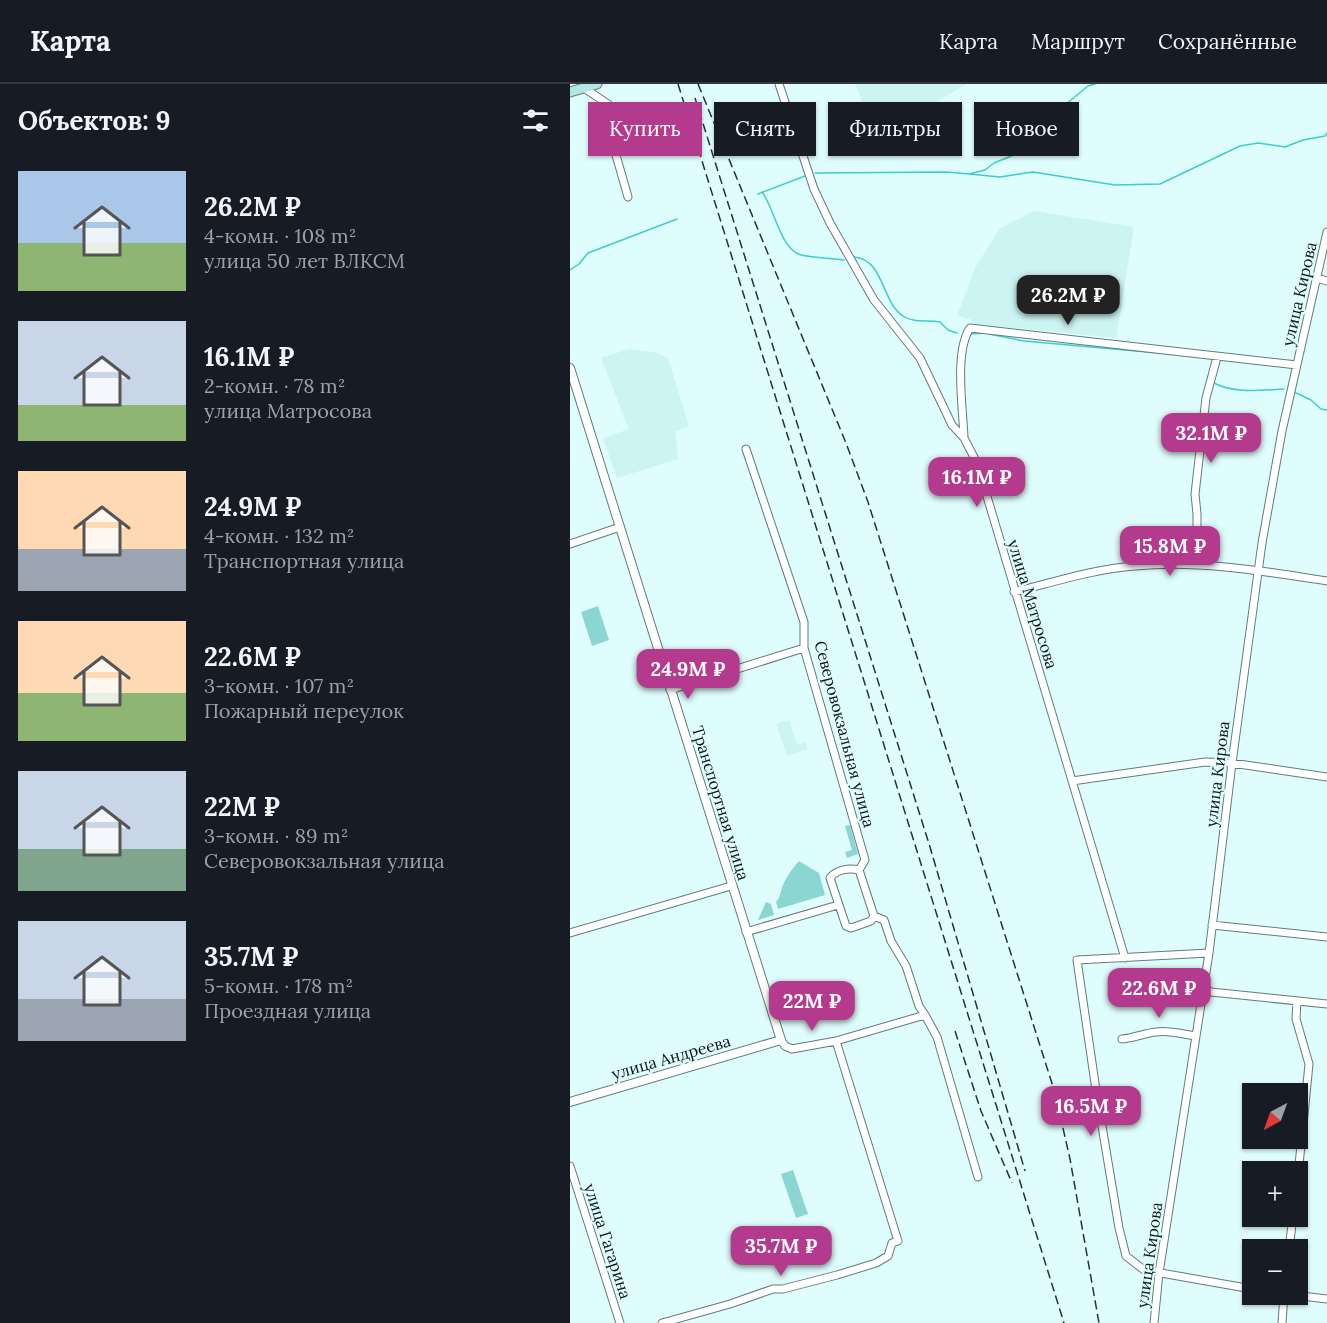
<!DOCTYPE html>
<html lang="ru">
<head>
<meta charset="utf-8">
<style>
  :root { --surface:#171b24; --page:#20242c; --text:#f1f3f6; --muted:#9ea1a6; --line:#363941; --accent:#b43a8d }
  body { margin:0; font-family:Lora,serif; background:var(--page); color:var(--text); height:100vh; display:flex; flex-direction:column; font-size:22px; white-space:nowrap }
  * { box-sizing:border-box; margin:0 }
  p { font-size:20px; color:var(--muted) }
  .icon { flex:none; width:33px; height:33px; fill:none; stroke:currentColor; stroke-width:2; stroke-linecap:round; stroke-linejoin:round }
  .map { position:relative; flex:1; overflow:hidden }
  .side { display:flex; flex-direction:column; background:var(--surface); width:570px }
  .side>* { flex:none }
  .guide { position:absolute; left:18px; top:18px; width:570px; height:54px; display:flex; gap:12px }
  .needle { width:39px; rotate:221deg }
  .controls { position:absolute; left:672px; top:999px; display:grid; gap:12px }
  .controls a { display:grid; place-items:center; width:66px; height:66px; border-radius:0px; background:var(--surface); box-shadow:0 2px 4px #0004; font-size:30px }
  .price { position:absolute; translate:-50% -51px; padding:0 14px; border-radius:12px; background:var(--accent); color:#fff; font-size:20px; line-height:39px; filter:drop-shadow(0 2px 3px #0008) }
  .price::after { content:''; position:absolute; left:50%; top:36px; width:18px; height:14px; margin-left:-9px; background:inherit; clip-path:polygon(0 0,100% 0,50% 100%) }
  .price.selected { background:#222; color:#fff }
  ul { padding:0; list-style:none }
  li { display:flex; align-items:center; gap:18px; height:150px; padding:0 18px }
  li span { display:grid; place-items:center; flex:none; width:168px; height:120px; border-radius:0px; color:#555 }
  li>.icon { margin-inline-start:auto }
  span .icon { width:72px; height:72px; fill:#fffc; stroke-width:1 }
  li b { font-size:26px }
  h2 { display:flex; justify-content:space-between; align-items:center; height:72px; padding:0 18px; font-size:26px }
  .chip { padding:0 21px; border-radius:0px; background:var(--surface); box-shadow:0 2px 4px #0004; font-size:21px; line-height:54px }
  .chip.selected { background:var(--accent); color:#fff }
  header { display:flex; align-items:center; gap:36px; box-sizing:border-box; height:84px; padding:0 30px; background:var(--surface); border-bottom:2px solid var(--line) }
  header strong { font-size:28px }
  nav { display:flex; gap:33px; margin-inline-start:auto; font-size:21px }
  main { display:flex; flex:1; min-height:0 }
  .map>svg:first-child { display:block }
  .built { fill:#ccf4f3 }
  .green { fill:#8bd6d3 }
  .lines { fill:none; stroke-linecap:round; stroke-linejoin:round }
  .stream { stroke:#3ccecb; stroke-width:1.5 }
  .minor-casing { stroke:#617c7b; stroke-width:9 }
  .tertiary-casing { stroke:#617c7b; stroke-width:10 }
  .secondary-casing { stroke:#617c7b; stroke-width:11 }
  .minor { stroke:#fff; stroke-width:7 }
  .tertiary { stroke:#fff; stroke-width:8 }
  .secondary { stroke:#b3e6e5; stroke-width:9 }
  .rail { stroke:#273333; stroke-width:1.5; stroke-dasharray:9 4.5; stroke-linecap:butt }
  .labels { text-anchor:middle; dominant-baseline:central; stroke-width:4.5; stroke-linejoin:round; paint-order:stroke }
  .street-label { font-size:16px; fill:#0d1717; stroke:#dffdfc }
</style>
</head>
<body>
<header>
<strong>Карта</strong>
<nav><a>Карта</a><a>Маршрут</a><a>Сохранённые</a></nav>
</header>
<main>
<section class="side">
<h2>Объектов: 9<svg class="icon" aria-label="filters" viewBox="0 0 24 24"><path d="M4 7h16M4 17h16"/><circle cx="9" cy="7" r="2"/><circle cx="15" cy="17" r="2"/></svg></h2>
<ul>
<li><span style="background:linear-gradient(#a9c7e8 60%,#8fb573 0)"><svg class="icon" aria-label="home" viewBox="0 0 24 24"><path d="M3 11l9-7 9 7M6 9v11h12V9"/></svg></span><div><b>26.2M ₽</b><p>4-комн. · 108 m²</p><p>улица 50 лет ВЛКСМ</p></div></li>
<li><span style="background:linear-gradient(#c9d6e8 70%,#8fb573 0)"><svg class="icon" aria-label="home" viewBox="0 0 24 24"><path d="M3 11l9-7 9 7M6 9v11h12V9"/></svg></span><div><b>16.1M ₽</b><p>2-комн. · 78 m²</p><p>улица Матросова</p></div></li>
<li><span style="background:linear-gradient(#ffd9b3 65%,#9aa5b1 0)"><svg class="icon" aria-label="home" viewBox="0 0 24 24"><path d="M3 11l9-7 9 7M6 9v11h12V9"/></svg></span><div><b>24.9M ₽</b><p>4-комн. · 132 m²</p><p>Транспортная улица</p></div></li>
<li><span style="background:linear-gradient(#ffd9b3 60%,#8fb573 0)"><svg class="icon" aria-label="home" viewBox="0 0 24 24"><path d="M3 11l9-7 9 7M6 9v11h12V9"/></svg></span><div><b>22.6M ₽</b><p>3-комн. · 107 m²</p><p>Пожарный переулок</p></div></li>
<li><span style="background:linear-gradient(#c9d6e8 65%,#7fa58c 0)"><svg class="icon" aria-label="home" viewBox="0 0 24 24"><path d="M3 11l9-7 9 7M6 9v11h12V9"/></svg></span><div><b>22M ₽</b><p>3-комн. · 89 m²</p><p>Северовокзальная улица</p></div></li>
<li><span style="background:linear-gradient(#c9d6e8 65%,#9aa5b1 0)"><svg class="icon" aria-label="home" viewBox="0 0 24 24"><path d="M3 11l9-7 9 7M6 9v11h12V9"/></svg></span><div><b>35.7M ₽</b><p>5-комн. · 178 m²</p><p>Проездная улица</p></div></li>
</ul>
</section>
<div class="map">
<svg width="757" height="1239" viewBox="0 0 757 1239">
  <rect width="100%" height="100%" fill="#dffdfc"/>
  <path class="built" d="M285,0H397L366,18L323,31L295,24Z
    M464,127L564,143L546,254L406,240L400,235L387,232L405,184L430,144Z
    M59,265L88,269L98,274L119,342L105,348L108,375L47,394L33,354L59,345L31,274Z
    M219,636L227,661L236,658L238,665L217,672L206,640Z"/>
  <path class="green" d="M28,522L39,556L22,562L11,528Z
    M280,741L288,770L277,774L275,768L282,766L275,742Z
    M229,777L249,789L255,811L208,825L206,818C210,813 210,810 212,804C215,794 222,785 229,777Z
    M196,818L201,820L204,831L188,836Z
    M223,1086L238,1130L226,1134L211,1090Z"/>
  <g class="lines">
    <path class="stream" d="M245,89L376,88L399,90L415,86L424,79L454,67L490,25L518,2L525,0
      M399,90L430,93L463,88L545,101L590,100L670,62L688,59L715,63L733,56L755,52L757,49
      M192,108C205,125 210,165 231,171C245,174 260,174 274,176
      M188,110L235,92
      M284,173C314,175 312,219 333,232C345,240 358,235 370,238L378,246L387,249
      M0,186L9,180L18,169L107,135
      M401,250L415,249
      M419,250L454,257L611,271
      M644,299C665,310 691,306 714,305
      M724,308L741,316L751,325L757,326"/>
    <defs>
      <path id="minor" d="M209,0L244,105L260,139L304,216L350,274L382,341L394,354L407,379L555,874
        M14,4L38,20L47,49L44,64L58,113
        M746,194L757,197
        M394,354C393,324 384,268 400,244L727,281
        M0,460L50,443
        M627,480V430L625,410L636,314L646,277
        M444,508C484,498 524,485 565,482C630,476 693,487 757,497
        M100,606L234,564
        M502,697L635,678L662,679L757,693
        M289,786C279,784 267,785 260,794L276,842L281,844L301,837L304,832
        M642,841L757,853
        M176,848L268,821
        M0,849L161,802
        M639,869L507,876L526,1006L549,1144L556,1172L574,1186L682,1205
        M633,903L641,908L757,920
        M727,917L726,935L739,980L728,1091
        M355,931L367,953L408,1093
        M552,955C564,954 575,949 586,948C599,946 612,950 625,952
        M211,956L215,962L222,965L266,957
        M0,1082L50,1239
        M719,1166L723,1132
        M715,1210L757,1215
        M92,1239L160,1220L203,1205H213L267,1191L306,1179L318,1172L322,1159L328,1157L266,957L355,931L349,922L336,882L321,857L314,836L304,832L289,786L295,776L234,564V538L176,365
        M584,1239L589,1189L639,869L662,679L692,459L712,347L757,148
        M712,1239L714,1210"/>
      <path id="tertiary" d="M0,284L211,956L0,1018"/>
      <path id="secondary" d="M0,8L27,0"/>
    </defs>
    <use href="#minor" class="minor-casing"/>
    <use href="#tertiary" class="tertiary-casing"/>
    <use href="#secondary" class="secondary-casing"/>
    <use href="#minor" class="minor"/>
    <use href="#tertiary" class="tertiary"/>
    <use href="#secondary" class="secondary"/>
    <path class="rail" d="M108,0L494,1239
      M128,0L276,359L298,418L485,1009L500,1075L529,1239
      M125,14L360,763L455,1087
      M385,947L411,1027L442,1099"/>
  </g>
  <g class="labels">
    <g class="street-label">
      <text transform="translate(729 210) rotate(-77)">улица Кирова</text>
      <text transform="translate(463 520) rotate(73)">улица Матросова</text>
      <text transform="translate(275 650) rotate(75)">Северовокзальная улица</text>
      <text transform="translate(647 690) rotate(-83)">улица Кирова</text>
      <text transform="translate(151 719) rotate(73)">Транспортная улица</text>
      <text transform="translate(101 973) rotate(-16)">улица Андреева</text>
      <text transform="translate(38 1157) rotate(72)">улица Гагарина</text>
      <text transform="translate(579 1171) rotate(-82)">улица Кирова</text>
    </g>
  </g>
</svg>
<div class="controls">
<a><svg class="needle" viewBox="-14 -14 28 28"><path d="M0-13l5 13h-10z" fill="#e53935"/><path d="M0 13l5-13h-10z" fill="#9ea1a6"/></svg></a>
<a>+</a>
<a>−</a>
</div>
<b class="price selected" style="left:498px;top:242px">26.2M ₽</b>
<b class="price" style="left:641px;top:380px">32.1M ₽</b>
<b class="price" style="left:407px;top:424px">16.1M ₽</b>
<b class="price" style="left:600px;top:493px">15.8M ₽</b>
<b class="price" style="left:118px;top:616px">24.9M ₽</b>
<b class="price" style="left:589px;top:935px">22.6M ₽</b>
<b class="price" style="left:242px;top:948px">22M ₽</b>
<b class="price" style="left:521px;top:1053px">16.5M ₽</b>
<b class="price" style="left:211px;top:1193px">35.7M ₽</b>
<div class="guide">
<a class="chip selected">Купить</a>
<a class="chip">Снять</a>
<a class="chip">Фильтры</a>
<a class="chip">Новое</a>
</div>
</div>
</main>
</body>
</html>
